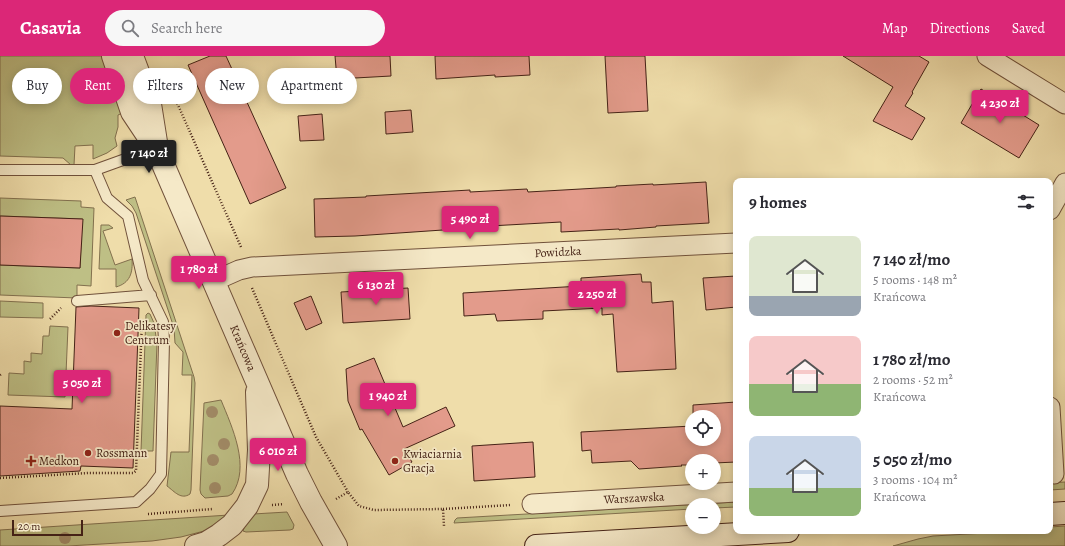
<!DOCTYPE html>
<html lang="en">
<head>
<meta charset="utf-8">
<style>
  :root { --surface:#fff; --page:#f7f7f7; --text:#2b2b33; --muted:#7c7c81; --accent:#db2777 }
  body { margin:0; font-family:Alegreya,serif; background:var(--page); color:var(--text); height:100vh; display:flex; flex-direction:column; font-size:15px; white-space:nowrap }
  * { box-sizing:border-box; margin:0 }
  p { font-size:13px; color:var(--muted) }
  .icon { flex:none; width:22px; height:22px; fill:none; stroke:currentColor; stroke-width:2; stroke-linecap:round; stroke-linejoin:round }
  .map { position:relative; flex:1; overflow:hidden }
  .side { position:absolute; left:733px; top:122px; width:320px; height:356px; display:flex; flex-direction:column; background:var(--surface); border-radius:8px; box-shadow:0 2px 10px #0003 }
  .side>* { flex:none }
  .guide { position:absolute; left:12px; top:12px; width:380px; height:36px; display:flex; gap:8px }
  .buttons { position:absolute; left:685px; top:354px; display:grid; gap:8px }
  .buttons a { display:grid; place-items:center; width:36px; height:36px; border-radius:50%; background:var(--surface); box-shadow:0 2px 10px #0003; font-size:20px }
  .scale { position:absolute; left:12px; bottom:10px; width:71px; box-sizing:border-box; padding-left:4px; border:2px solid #452216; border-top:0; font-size:11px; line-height:14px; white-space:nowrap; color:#452216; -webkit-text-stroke:3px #f5e9c8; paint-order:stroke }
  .price { position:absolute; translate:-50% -34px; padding:0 9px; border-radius:4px; background:var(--accent); color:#fff; font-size:13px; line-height:26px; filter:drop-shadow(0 1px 2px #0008) }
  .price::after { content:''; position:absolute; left:50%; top:24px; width:12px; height:9px; margin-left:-6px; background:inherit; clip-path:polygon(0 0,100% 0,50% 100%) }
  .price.selected { background:#222; color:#fff }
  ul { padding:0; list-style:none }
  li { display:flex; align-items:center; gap:12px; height:100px; padding:0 16px }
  li span { display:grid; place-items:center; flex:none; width:112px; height:80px; border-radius:8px; color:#555 }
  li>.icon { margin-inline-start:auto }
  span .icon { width:48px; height:48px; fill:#fffc; stroke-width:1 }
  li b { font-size:17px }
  h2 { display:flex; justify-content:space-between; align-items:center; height:48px; padding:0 16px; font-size:17px }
  .pill { padding:0 14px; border-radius:18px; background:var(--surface); box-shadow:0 2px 10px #0003; font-size:14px; line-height:36px }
  .pill.selected { background:var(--accent); color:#fff }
  header { display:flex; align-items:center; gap:24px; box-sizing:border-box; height:56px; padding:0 20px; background:var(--accent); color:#fff }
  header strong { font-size:19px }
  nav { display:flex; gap:22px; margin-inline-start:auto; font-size:14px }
  .search { width:280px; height:36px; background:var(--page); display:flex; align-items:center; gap:10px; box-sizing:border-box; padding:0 14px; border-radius:22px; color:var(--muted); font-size:15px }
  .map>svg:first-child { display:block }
  .green { fill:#bebf85; stroke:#82704e }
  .building { fill:#e39b8b; stroke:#452216 }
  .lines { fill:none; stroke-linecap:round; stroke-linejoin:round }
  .service-casing { stroke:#70513b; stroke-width:12 }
  .minor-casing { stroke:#70513b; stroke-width:21 }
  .tertiary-casing { stroke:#70513b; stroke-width:24 }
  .secondary-casing { stroke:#452216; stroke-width:24 }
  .path { stroke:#452216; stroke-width:2.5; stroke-dasharray:1 2; stroke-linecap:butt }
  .service { stroke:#f5e9c8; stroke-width:10 }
  .minor { stroke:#f5e9c8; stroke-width:19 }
  .tertiary { stroke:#f5e9c8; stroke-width:22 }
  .secondary { stroke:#f5e9c8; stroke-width:22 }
  .tree { fill:#a28c68 }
  .poi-dot { fill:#8f2418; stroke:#f5e9c8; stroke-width:1.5 }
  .labels { text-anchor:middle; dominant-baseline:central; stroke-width:3.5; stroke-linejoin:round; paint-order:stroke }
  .street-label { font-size:12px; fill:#452216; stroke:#f5e9c8 }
  .poi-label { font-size:12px; fill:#452216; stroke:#f5e9c8; text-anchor:start }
</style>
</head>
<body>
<header>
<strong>Casavia</strong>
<div class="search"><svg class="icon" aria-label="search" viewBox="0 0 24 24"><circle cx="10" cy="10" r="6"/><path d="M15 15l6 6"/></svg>Search here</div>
<nav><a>Map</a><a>Directions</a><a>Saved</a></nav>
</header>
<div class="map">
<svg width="1065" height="490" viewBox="0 0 1065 490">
  <rect width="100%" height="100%" fill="#efddaa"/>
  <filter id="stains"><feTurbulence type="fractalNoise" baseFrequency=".005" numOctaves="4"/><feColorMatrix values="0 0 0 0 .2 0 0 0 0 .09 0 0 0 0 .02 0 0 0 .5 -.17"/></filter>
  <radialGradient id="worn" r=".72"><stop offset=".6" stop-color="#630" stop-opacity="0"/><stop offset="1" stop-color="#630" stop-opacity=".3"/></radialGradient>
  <path class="green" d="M0,0H107L125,56L118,59V71L115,82L117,90L107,97L93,103V89L75,90L74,109H71L63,102L0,100Z
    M135,141L194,321L195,327L191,434L190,438C181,444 175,436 167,430L171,396H189L192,319H182L183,296L175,287L174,272L136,157L132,150L126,144Z
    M0,142L81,145V151L94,152L91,230L77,229V242L0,239V209L80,212L82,163L0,160Z
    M101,169H109L113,172L103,175L115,209L132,203C133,217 130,227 116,231V213H99Z
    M0,245L43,247V262L0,261Z
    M148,257L150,258L154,267L157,287L153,395H141L146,259Z
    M50,270L68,271L65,341L8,339L9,317L24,318V305L31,306V297L42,298L43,280H49Z
    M221,344C232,371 251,411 232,438L228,440L205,442L201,438L200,434L204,347Z
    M1065,426V433L1050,434V427Z
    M736,446V451L714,452V449H692V453L454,467L455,464L457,462Z
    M287,456L294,469L293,473L290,474L246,476L243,475L244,472L253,458Z
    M229,459L208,474L181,481L152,485L68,490H0V474Z
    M1065,470V490H893L918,483L933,480L986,477L991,475H1050V471Z"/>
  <path class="building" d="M210,0H226L286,132L250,148L188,9Z
    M335,0H390L391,20L337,23Z
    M435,0H529L530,19L495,21V19L436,23Z
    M605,0H645L648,55L608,57Z
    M843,0H919L929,6L912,36L913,37L905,50L925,62L912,84L873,65L893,31Z
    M981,33L1039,69L1019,102L961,67Z
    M411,54L413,76L386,78L385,56Z
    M322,58L324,84L300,85L298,60Z
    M706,126L709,167L656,170V171L619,174V173L561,176V166L472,171V172L355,180L315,181L314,143L366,141V140L470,134V136L527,133L528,136L616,131V130L653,128V129Z
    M0,160L83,163L80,212L0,209Z
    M641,218L642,226H651L652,247L673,245L676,313L617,316L613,258L602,259V252L543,255V263L497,265L495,258L464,260L463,237L581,230V222Z
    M736,220V251L706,254L703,222Z
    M408,232L410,263L343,267L341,236Z
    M311,240L322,267L306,274L294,247Z
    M91,250L139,252L133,412L81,410L80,415L0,420V350L72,353L76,251Z
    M374,302L403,371L446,351L455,370L404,393L412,406L389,419L362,373L360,374L348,345L346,313Z
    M736,346V406L714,407V405H692V409H681L682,410L639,413L631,405L592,407L591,394L582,395L581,376L692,370V383H714V361H693V349Z
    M533,386L535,421L474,425L472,390Z"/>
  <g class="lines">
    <defs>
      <path id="service" d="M0,114H95L107,142L128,160L143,224L163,266L164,285L161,418L150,433L136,446L0,455
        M95,114L156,92
        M77,245L151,239"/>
      <path id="minor" d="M987,0L1065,48
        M1050,154L1065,127
        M214,225L239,214L252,211L736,187
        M1050,351L1054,418
        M532,448L736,436"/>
      <path id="tertiary" d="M113,0L132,56L156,92L297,418L311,446L336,490
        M132,0L150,48L156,86
        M196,490L206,487L219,479L232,469L247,450L257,429L259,394L257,336"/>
      <path id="secondary" d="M1050,458L1065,457
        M536,490L788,475"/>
    </defs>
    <use href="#service" class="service-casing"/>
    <use href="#minor" class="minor-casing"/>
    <use href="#tertiary" class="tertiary-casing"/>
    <use href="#secondary" class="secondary-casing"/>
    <path class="path" d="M170,31L241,191
      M252,232L316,381L348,436
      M50,263L61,252
      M0,319L2,317
      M0,422L88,417H133L136,415L142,264
      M336,443L348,436L359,450L374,454L443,453L444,470
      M272,449L284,448
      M443,453L511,449
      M148,458L213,453"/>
    <use href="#service" class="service"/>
    <use href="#minor" class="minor"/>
    <use href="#tertiary" class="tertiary"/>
    <use href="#secondary" class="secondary"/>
  </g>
  <g class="tree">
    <circle cx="212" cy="356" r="6"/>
    <circle cx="224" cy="388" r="6"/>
    <circle cx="213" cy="404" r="6"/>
    <circle cx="215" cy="432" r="6"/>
    <circle cx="65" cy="482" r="6"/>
  </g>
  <g class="poi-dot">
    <circle cx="117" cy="277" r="4"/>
    <circle cx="88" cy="397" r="4"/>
    <path d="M29 399h4v4h4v4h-4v4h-4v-4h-4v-4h4z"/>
    <circle cx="395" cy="405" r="4"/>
  </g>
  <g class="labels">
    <g class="street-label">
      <text transform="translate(558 196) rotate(-3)">Powidzka</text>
      <text transform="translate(243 292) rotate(67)">Krańcowa</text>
      <text transform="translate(634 442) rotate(-3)">Warszawska</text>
    </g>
    <g class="poi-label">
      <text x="125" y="270">Delikatesy<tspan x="125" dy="14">Centrum</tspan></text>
      <text x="96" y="397">Rossmann</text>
      <text x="403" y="398">Kwiaciarnia<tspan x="403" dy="14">Gracja</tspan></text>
      <text x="39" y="405">Medkon</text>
    </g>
  </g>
  <rect width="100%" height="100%" filter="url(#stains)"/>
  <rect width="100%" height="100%" fill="url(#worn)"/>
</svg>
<div class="buttons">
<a><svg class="icon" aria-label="locate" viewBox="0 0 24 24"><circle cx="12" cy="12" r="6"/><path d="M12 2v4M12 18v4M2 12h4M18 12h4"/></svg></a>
<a>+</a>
<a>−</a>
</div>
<div class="scale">20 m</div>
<b class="price" style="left:1000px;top:68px">4 230 zł</b>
<b class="price selected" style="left:149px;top:118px">7 140 zł</b>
<b class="price" style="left:470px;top:184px">5 490 zł</b>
<b class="price" style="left:199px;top:234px">1 780 zł</b>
<b class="price" style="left:376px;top:250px">6 130 zł</b>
<b class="price" style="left:597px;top:259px">2 250 zł</b>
<b class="price" style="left:82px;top:348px">5 050 zł</b>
<b class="price" style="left:388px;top:361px">1 940 zł</b>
<b class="price" style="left:278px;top:416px">6 010 zł</b>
<div class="guide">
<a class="pill">Buy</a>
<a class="pill selected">Rent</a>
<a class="pill">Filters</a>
<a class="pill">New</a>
<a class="pill">Apartment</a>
</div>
<section class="side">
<h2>9 homes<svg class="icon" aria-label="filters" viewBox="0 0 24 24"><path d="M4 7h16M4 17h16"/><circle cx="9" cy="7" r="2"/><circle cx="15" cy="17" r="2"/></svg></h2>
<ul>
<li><span style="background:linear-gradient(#dfe7d0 75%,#9aa5b1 0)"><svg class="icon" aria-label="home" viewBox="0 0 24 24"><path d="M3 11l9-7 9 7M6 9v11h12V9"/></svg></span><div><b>7 140 zł/mo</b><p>5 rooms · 148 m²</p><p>Krańcowa</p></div></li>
<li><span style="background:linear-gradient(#f6c9c9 60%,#8fb573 0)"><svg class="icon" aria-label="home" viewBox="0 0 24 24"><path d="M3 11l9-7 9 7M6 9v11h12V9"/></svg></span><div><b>1 780 zł/mo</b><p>2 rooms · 52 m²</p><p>Krańcowa</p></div></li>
<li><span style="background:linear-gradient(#c9d6e8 65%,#8fb573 0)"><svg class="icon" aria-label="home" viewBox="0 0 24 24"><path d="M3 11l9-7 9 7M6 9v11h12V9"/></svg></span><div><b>5 050 zł/mo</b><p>3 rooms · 104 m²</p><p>Krańcowa</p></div></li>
</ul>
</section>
</div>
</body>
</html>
